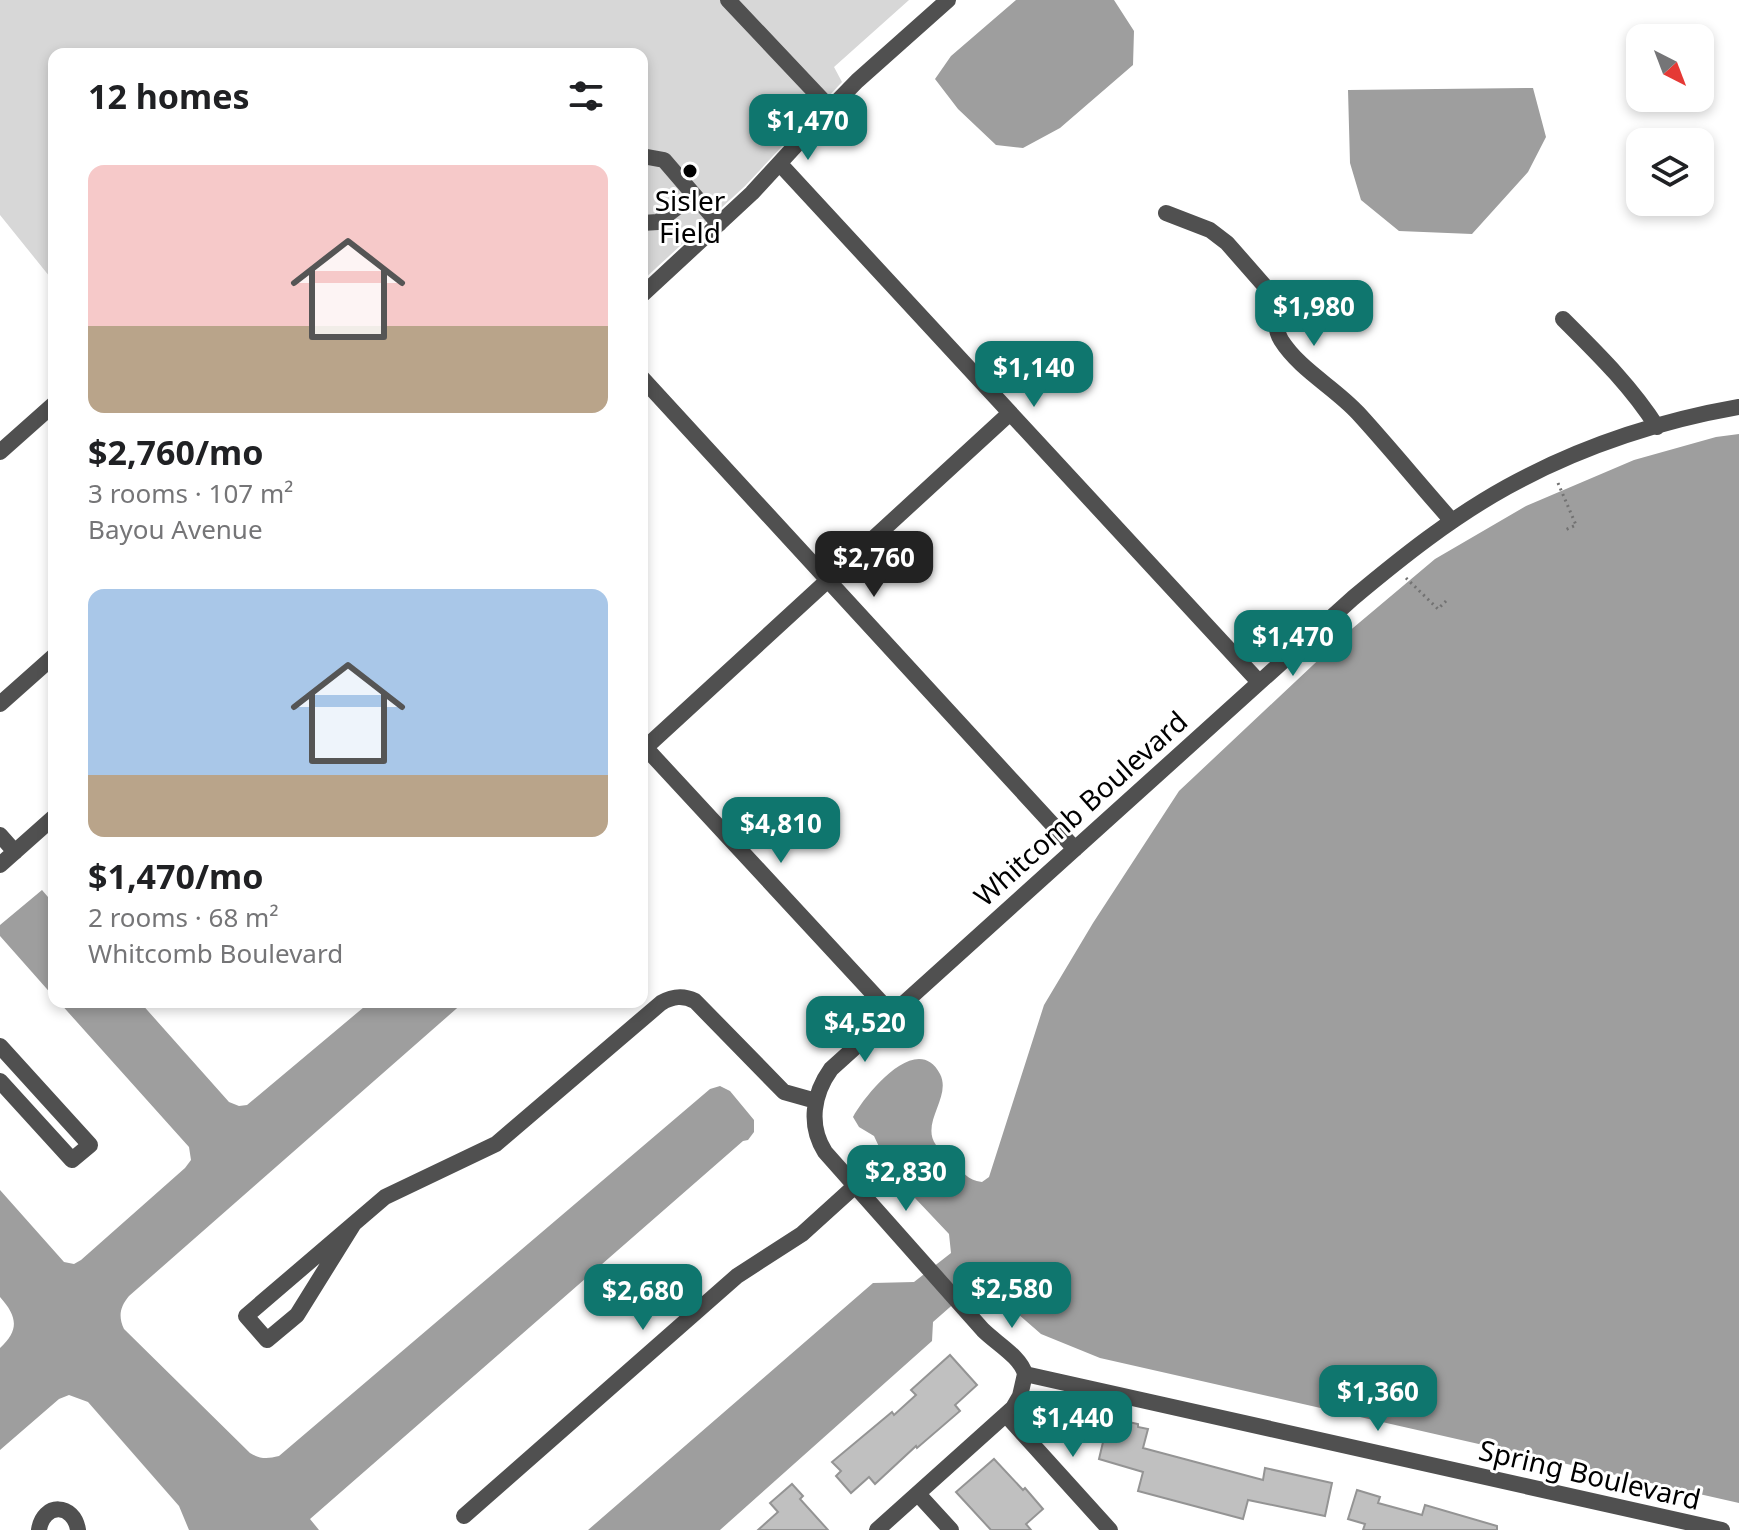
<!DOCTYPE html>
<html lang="en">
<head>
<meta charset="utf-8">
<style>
  :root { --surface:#fff; --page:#f2f2f2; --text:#202124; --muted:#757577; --accent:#0f766e }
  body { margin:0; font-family:"Noto Sans",sans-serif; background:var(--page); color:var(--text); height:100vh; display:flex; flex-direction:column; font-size:30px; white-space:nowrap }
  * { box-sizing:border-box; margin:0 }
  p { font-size:26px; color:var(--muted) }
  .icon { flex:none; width:44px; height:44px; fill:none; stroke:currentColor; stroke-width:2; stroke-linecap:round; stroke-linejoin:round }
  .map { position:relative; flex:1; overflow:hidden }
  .side { position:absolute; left:48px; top:48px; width:600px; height:960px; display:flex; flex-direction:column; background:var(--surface); border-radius:16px; box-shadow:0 4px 12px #0003 }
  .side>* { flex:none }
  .needle { width:52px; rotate:138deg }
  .fabs { position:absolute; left:1626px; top:24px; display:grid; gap:16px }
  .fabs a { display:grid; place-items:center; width:88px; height:88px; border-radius:16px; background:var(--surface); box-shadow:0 4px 12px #0003; font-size:40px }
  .price { position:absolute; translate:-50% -68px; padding:0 18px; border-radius:16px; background:var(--accent); color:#fff; font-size:26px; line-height:52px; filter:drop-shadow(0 2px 4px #0008) }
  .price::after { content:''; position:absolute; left:50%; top:48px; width:24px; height:18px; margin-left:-12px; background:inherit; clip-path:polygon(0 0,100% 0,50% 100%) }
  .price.active { background:#222; color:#fff }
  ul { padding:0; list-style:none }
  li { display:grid; align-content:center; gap:16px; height:424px; padding:0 40px }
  li span { display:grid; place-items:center; height:248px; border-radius:16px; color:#555 }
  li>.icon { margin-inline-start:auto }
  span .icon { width:144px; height:144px; fill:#fffc; stroke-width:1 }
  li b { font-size:34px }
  h2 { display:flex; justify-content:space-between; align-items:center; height:96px; padding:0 40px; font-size:34px }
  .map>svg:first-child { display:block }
  .green { fill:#d7d7d7 }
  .water { fill:#9e9e9e }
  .building { fill:#c0c0c0; stroke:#949494; stroke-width:2 }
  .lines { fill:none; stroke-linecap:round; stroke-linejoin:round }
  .path { stroke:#727272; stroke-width:3; stroke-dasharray:2 4; stroke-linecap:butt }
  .minor { stroke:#505050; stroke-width:16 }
  .poi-dot { fill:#000; stroke:#fff; stroke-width:3 }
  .labels { text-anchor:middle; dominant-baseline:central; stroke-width:6; stroke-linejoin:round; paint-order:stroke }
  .poi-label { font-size:28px; fill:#000; stroke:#fff }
  .street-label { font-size:28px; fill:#000; stroke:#fff }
</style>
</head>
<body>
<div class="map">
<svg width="1739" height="1530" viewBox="0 0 1739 1530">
  <rect width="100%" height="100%" fill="#fff"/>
  <path class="green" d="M0,0H909L834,67L842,82L745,186L642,281V54H54V282L0,215Z"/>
  <path class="water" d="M1016,0H1114L1134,31L1133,65L1060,128L1023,148L996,145L958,109L935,79L951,56Z
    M1533,88L1546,137L1528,172L1472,234L1399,231L1361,200L1350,163L1348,90Z
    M1739,434V1503L1100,1358L1041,1334L989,1289L974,1286L933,1322L932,1341L720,1530H588L873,1283L914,1282L951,1253L949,1234L897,1179L888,1166L874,1136L859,1127L853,1117C865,1095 917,1030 940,1074C952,1097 920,1123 936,1145C940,1151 947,1157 953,1162C963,1172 967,1180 982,1182L989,1177L1044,1005L1093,923L1179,791L1347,633L1435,559L1526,506L1634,460L1716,437Z
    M42,890L54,904V997L0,936V925Z
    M59,1002H140L229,1102L239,1106L247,1105L370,1002H464L129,1296C120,1307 118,1316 124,1329L250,1453C260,1459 267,1459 279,1456L710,1089L720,1086L730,1091L754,1120V1132L748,1140L743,1141L310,1519L319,1530H189L179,1506L88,1402L69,1395L59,1399L0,1450V1348C20,1330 17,1316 0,1297V1190L64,1262L74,1264L81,1260L185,1168L191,1160L189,1147Z"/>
  <path class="building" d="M950,1355L977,1385L955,1405L960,1411L917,1448L916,1446L875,1484L869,1477L851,1493L836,1476L841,1471L832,1462L892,1412L894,1415L916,1395L911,1390Z
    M1119,1420L1138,1424V1427L1148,1429L1143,1448L1263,1480L1265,1468L1332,1483L1325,1516L1248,1500L1243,1519L1138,1491L1143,1472L1099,1459L1108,1421L1118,1424Z
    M994,1459L1023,1490L1025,1488L1043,1509L1026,1524L1031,1530H991L956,1492Z
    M792,1484L803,1496L800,1499L828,1530H758L778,1512L770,1503Z
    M1357,1490L1380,1497L1378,1503L1422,1515L1425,1505L1497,1526V1530H1363L1365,1524L1348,1519Z"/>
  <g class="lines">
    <path class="path" d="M1558,483L1576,525L1565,530
      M1406,578L1438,609L1446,601"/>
    <path class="minor" d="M728,0L830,108
      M642,156L664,160L719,224
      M780,164L1259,682
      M1166,213L1210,230L1227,243L1270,292C1278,308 1272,325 1281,340C1300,370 1334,387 1358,413C1390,448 1420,485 1452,521
      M642,223L658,222L693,195
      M642,295L752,193L820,119L857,81L948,0
      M1563,319C1597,353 1631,386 1657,427
      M642,378L1075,849
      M0,452L54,404
      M0,704L54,656
      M642,744L891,1013
      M645,748L1010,413
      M0,835L15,852
      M0,865L54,817
      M0,1046L90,1145L72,1160L0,1081
      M353,1225L297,1315L267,1340L246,1316L385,1197L496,1144L661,1003C673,996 683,995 695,1001L784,1092L816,1101
      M1025,1374C1021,1357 996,1343 983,1330L825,1152C808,1125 813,1094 831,1069L1353,598C1402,557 1451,518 1507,487C1578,448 1659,421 1739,407
      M1025,1374L1722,1530
      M1006,1415L1110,1530
      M918,1494L951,1530
      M464,1516L737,1276L802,1234L855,1186
      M39,1530C43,1502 74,1503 78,1530
      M877,1530L1013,1408L1020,1396L1025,1374"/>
  </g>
  <circle class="poi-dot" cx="690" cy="171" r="8"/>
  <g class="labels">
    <g class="poi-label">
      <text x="690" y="200">Sisler<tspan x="690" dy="32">Field</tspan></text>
    </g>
    <g class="street-label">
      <text transform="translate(1080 808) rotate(-42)">Whitcomb Boulevard</text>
      <text transform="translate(1590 1474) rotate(13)">Spring Boulevard</text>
    </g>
  </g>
</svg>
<div class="fabs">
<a><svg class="needle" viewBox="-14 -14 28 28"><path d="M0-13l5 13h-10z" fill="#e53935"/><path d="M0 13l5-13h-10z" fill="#757577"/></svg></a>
<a><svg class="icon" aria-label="layers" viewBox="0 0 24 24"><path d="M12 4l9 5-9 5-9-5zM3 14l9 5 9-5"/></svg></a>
</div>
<b class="price" style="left:808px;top:162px">$1,470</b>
<b class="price" style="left:1314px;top:348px">$1,980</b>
<b class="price" style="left:1034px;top:409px">$1,140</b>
<b class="price active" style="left:874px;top:599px">$2,760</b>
<b class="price" style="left:1293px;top:678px">$1,470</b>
<b class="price" style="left:781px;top:865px">$4,810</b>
<b class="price" style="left:865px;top:1064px">$4,520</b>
<b class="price" style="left:906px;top:1213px">$2,830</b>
<b class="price" style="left:1012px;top:1330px">$2,580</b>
<b class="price" style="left:643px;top:1332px">$2,680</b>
<b class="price" style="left:1378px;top:1433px">$1,360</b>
<b class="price" style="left:1073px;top:1459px">$1,440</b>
<section class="side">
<h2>12 homes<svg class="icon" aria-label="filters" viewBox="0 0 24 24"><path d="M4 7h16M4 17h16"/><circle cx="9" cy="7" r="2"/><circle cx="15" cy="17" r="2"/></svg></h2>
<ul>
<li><span style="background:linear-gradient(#f6c9c9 65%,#b9a48a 0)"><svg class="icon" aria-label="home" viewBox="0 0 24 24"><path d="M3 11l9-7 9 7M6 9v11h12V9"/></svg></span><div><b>$2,760/mo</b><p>3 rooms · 107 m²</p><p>Bayou Avenue</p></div></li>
<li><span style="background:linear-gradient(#a9c7e8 75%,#b9a48a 0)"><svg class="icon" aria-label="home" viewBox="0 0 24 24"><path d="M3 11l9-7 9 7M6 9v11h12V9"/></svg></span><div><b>$1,470/mo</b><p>2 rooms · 68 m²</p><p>Whitcomb Boulevard</p></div></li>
</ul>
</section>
</div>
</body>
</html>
